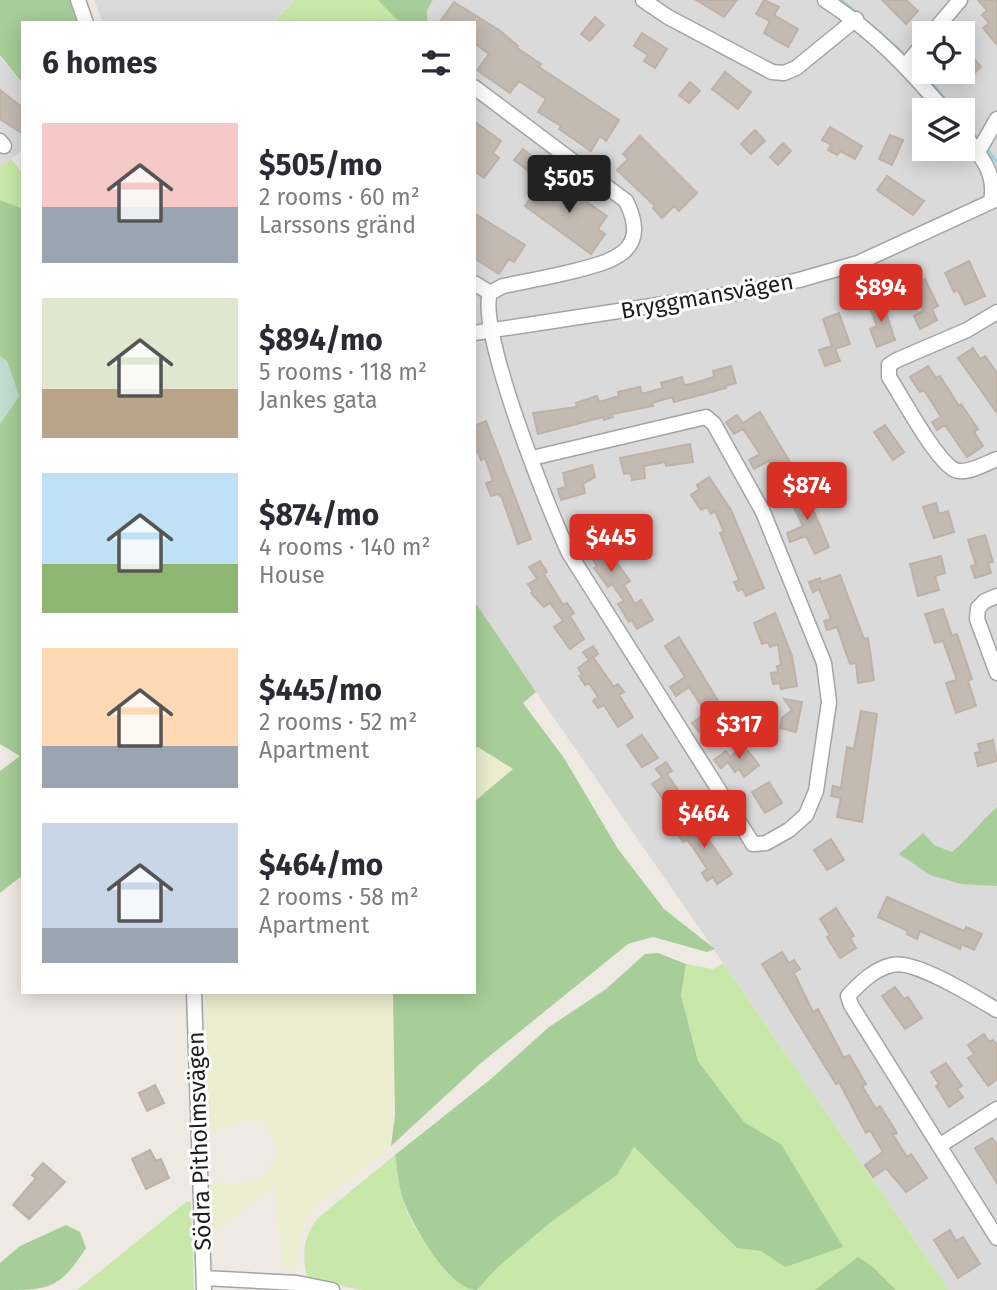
<!DOCTYPE html>
<html lang="en">
<head>
<meta charset="utf-8">
<style>
  :root { --surface:#fff; --page:#f2f2f3; --text:#2b2b33; --muted:#7c7c81; --accent:#d93025 }
  body { margin:0; font-family:"Fira Sans",sans-serif; background:var(--page); color:var(--text); height:100vh; display:flex; flex-direction:column; font-size:26px; white-space:nowrap }
  * { box-sizing:border-box; margin:0 }
  p { font-size:23px; color:var(--muted) }
  .icon { flex:none; width:38px; height:38px; fill:none; stroke:currentColor; stroke-width:2; stroke-linecap:round; stroke-linejoin:round }
  .map { position:relative; flex:1; overflow:hidden }
  .sheet { position:absolute; left:21px; top:21px; width:455px; height:973px; display:flex; flex-direction:column; background:var(--surface); border-radius:0px; box-shadow:0 4px 18px #0003 }
  .sheet>* { flex:none }
  .tools { position:absolute; left:912px; top:21px; display:grid; gap:14px }
  .tools a { display:grid; place-items:center; width:63px; height:63px; border-radius:0px; background:var(--surface); box-shadow:0 4px 18px #0003; font-size:35px }
  .price { position:absolute; translate:-50% -60px; padding:0 16px; border-radius:7px; background:var(--accent); color:#fff; font-size:23px; line-height:46px; filter:drop-shadow(0 2px 4px #0008) }
  .price::after { content:''; position:absolute; left:50%; top:42px; width:21px; height:16px; margin-left:-10px; background:inherit; clip-path:polygon(0 0,100% 0,50% 100%) }
  .price.current { background:#222; color:#fff }
  ul { padding:0; list-style:none }
  li { display:flex; align-items:center; gap:21px; height:175px; padding:0 21px }
  li span { display:grid; place-items:center; flex:none; width:196px; height:140px; border-radius:0px; color:#555 }
  li>.icon { margin-inline-start:auto }
  span .icon { width:84px; height:84px; fill:#fffc; stroke-width:1 }
  li b { font-size:30px }
  h2 { display:flex; justify-content:space-between; align-items:center; height:84px; padding:0 21px; font-size:30px }
  .map>svg:first-child { display:block }
  .residential { fill:#dbdada; fill-rule:evenodd }
  .farmland { fill:#eaedce }
  .grass { fill:#c8e8a9 }
  .forest { fill:#a7cd98 }
  .wetland { fill:#c0dccf }
  .lines { fill:none; stroke-linecap:round; stroke-linejoin:round }
  .stream { stroke:#a4cedb; stroke-width:3.5 }
  .building { fill:#c3bab2; stroke:#bfb1a6; stroke-width:2 }
  .minor-casing { stroke:#a4a4a4; stroke-width:17 }
  .minor { stroke:#fff; stroke-width:14 }
  .labels { text-anchor:middle; dominant-baseline:central; stroke-width:6; stroke-linejoin:round; paint-order:stroke }
  .street-label { font-size:23px; fill:#1d1d1d; stroke:#fff }
</style>
</head>
<body>
<div class="map">
<svg width="997" height="1290" viewBox="0 0 997 1290">
  <rect width="100%" height="100%" fill="#eeeae3"/>
  <path class="residential" d="M94,0H294L272,23H103Z
    M433,0H997V1290H949L474,602V23H427V10ZM924,33H962V72H924ZM924,110H962V149H924Z
    M0,56L23,85V150L0,167Z"/>
  <path class="farmland" d="M478,747L513,768L474,802V749Z
    M205,992H393L395,1046L392,1146L316,1207L301,1228L298,1261L289,1273L282,1265L275,1186L211,1234L209,1185L215,1182L239,1184L263,1178L277,1153L265,1121H243L209,1132Z"/>
  <path class="grass" d="M294,0H378L400,23H273Z
    M11,159L23,174V209L0,200V167Z
    M723,963L949,1290H896L872,1266L815,1290H477L498,1267L551,1222L617,1175L634,1147L737,1248L761,1251L785,1267L781,1144L744,1122L698,1061L681,995L686,964L713,969Z
    M395,1155C397,1168 398,1181 401,1193C411,1231 440,1268 471,1290H362L308,1279C301,1255 303,1236 319,1217Z
    M187,1201L191,1203L194,1290H77Z"/>
  <path class="forest" d="M0,0H70L77,23H23V84L0,55Z
    M378,0H433L427,10V23H400Z
    M0,200L23,209V875L0,893V771L20,756L0,744V424L19,396L7,362L0,356Z
    M474,601L536,692L523,703L564,758L618,849L664,909L715,949L707,952L653,937L628,944L481,1063L391,1146L395,1115L393,992H474V802L513,769L478,747L474,749Z
    M997,807V886L961,884L930,875L899,854L923,833L934,845L952,852C969,838 981,821 997,807Z
    M658,953L686,964L681,995L698,1061L744,1122L781,1144L843,1247L785,1267L761,1251L737,1248L634,1147L617,1175L551,1222L498,1267L477,1290C448,1290 408,1219 401,1193C398,1181 397,1168 395,1155L492,1078L549,1027L606,989L645,954Z
    M66,1225L80,1232L86,1248C59,1290 49,1290 0,1290V1263L20,1246Z
    M858,1257L872,1266L896,1290H815Z"/>
  <path class="wetland" d="M0,356L7,361L19,396L0,424Z"/>
  <g class="lines">
    <path class="stream" d="M841,0L902,52
      M916,65L954,110
      M962,121L979,140
      M984,146L997,162"/>
  </g>
  <path class="building" d="M696,0H737L724,17Z
    M764,0L779,7L774,15L798,29L788,47L764,33L770,21L756,14Z
    M882,0H906L918,11L906,24Z
    M978,0H997V45L983,28L989,23L982,15L987,10Z
    M454,2L499,30L518,46L517,48L541,64L539,67L619,120L606,141L600,136L591,151L559,129L561,126L538,112L546,99L519,81L510,93L477,70L489,54L474,43V23H439Z
    M595,17L604,25L590,41L581,34Z
    M642,33L667,49L655,68L644,61L648,55L634,46Z
    M962,45L981,67L969,78L962,71Z
    M725,72L751,92L738,109L712,89Z
    M690,82L700,91L689,103L679,95Z
    M0,90L23,108V134L0,119Z
    M474,121L501,141L493,153L499,158L484,178L474,171Z
    M830,127L862,146L855,159L840,151L837,155L828,150L831,145L822,140Z
    M755,130L765,141L751,154L741,144Z
    M890,135L903,140L892,165L879,159Z
    M640,136L697,193L679,211L674,206L662,218L653,208L655,206L617,170L628,159L623,154Z
    M783,143L791,151L778,165L770,157Z
    M523,149L538,161L530,172L514,160Z
    M887,176L924,201L913,215L877,190Z
    M554,179L607,216L598,229L605,234L591,254L525,206L539,186L546,190Z
    M474,213L525,245L514,262L509,259L499,274L474,258Z
    M969,261L985,296L965,305L958,290L954,292L945,273Z
    M925,279L938,306L932,309L937,320L920,329L914,316L923,311L911,285Z
    M881,298L895,340L877,347L870,329L877,326L868,303Z
    M839,313L850,344L835,349L840,361L825,366L819,350L832,346L823,319Z
    M973,348L980,359L985,356L997,373V413L958,358Z
    M731,366L736,383L725,386L726,388L674,402L672,397L652,403L653,406L612,414L613,417L604,420L603,417L538,434L533,413L577,407L576,403L597,396L599,402L619,396L618,392L640,387L642,394L663,388L661,383L682,377L684,385L691,384L714,377L713,371Z
    M928,366L936,378L940,376L959,406L961,404L978,429L974,432L983,446L967,457L945,425L937,430L932,422L941,417L924,390L920,392L910,377Z
    M760,412L794,469L778,478L769,461L754,469L749,460L760,454L743,429L734,434L726,422L737,415L743,423Z
    M486,421L531,539L518,544L502,498L498,494L491,496L486,483L493,481L485,458L481,460L478,452L474,453V437L478,436L474,426Z
    M885,425L904,452L893,460L874,432Z
    M690,444L693,462L666,466L665,462L644,466L645,478L632,480L631,473L624,474L620,458Z
    M592,465L595,477L583,484L585,493L561,500L558,489L566,487L563,473Z
    M709,477L731,510L764,588L746,596L743,589L738,591L734,582L739,580L720,533L724,532L715,511L711,514L707,507L701,510L691,495L699,489L697,485Z
    M803,486L829,547L815,554L806,536L790,542L787,533L803,526L787,493Z
    M936,503L939,514L948,511L954,532L934,538L923,507Z
    M585,522L589,530L597,526L606,546L599,549L612,567L617,563L630,581L624,585L635,604L641,600L653,620L637,629L632,620L629,622L618,604L624,601L612,584L608,587L594,568L597,567L587,546L581,549L571,528Z
    M985,535L993,562L988,563L991,573L975,578L971,566L976,565L968,540Z
    M941,556L945,573L935,576L939,590L918,596L910,564Z
    M540,561L547,572L544,574L563,605L567,603L574,613L570,616L584,639L570,649L554,627L563,621L550,603L544,607L531,593L533,592L528,584L537,579L529,567Z
    M840,575L864,639L868,638L874,680L858,683L856,663L850,664L837,627L827,630L824,621L831,619L819,589L813,592L809,582L820,578L821,582Z
    M943,609L952,636L957,634L972,679L968,681L976,706L956,713L946,683L957,680L943,641L935,643L925,614Z
    M775,613L792,656L797,686L781,689L780,683L773,684L771,673L778,672L777,666L781,665L778,644L770,647L768,642L762,644L754,623Z
    M679,637L736,730L722,739L711,724L699,732L692,723L706,713L689,687L676,696L670,687L685,677L665,646Z
    M593,646L598,654L591,659L593,657L614,687L618,684L624,692L619,695L633,717L618,727L604,705L598,708L593,701L598,697L589,683L585,685L579,676L582,674L578,668L589,660L583,652Z
    M784,699L802,702L796,732L780,728L782,718L792,710Z
    M861,711L877,714L862,822L837,817L841,798L831,796L833,786L841,788L847,747L854,749Z
    M642,735L658,758L642,767L627,745Z
    M993,740L997,761L978,766L975,753L980,752L978,744Z
    M744,746L759,765L744,777L739,769L735,772L728,762L721,768L714,760L726,751L730,757Z
    M666,762L672,771L667,774L682,796L668,806L652,784L662,777L656,769Z
    M769,782L782,803L765,813L752,792Z
    M691,814L732,874L717,884L713,877L707,881L702,873L707,869L692,846L687,840L683,842L677,833L681,830L677,824Z
    M831,839L844,860L827,870L814,850Z
    M887,897L964,931L966,927L982,934L974,950L962,944L960,949L920,931L917,939L907,934L908,931L878,917Z
    M836,908L854,936L850,938L856,948L840,958L827,937L830,935L820,919Z
    M782,952L789,963L794,960L800,969L794,973L813,1012L818,1009L844,1058L849,1055L866,1084L862,1086L876,1109L880,1106L897,1133L893,1135L907,1157L911,1154L927,1178L906,1192L886,1168L873,1177L865,1165L883,1152L870,1130L866,1133L839,1082L836,1084L762,964Z
    M895,987L904,999L908,997L922,1018L905,1029L882,996Z
    M984,1034L989,1042L993,1040L997,1045V1079L988,1086L968,1058L974,1054L968,1045Z
    M946,1063L962,1086L957,1089L963,1097L949,1107L936,1086L939,1084L931,1072Z
    M155,1085L164,1103L147,1111L139,1093Z
    M992,1138L997,1145V1183L975,1148Z
    M150,1150L156,1161L161,1159L169,1178L146,1189L132,1159Z
    M43,1163L65,1182L29,1219L13,1205L36,1178L32,1175Z
    M950,1230L956,1241L963,1237L980,1264L958,1278L934,1240Z"/>
  <g class="lines">
    <defs>
      <path id="minor" d="M78,0L86,23
        M643,0L668,17L772,72L784,73L796,68L856,19
        M825,0C872,30 908,68 944,110
        M932,33L960,0
        M905,66L924,43
        M474,87L626,201C651,251 614,261 574,271C550,277 527,281 503,286L490,293C477,330 549,511 569,553L753,844L766,843L789,830L806,815L816,791L829,702L824,663L763,512L714,424L706,417L532,458
        M962,132C979,154 997,172 991,201
        M0,141L4,146
        M978,152L997,119
        M474,283L490,293
        M997,312L967,330L897,360L889,365V377C902,397 936,461 955,470C967,475 986,463 997,459
        M474,333L743,292L799,280L858,263L997,199
        M997,596L985,601L978,608L977,619L997,673
        M194,992L204,1290
        M997,1010C976,998 915,959 892,965C874,969 860,983 848,996L851,1005L997,1238
        M939,1146L997,1109
        M204,1278L297,1283L332,1290"/>
    </defs>
    <use href="#minor" class="minor-casing"/>
    <use href="#minor" class="minor"/>
  </g>
  <g class="labels">
    <g class="street-label">
      <text transform="translate(707 296) rotate(-10)">Bryggmansvägen</text>
      <text transform="translate(199 1141) rotate(-92)">Södra Pitholmsvägen</text>
    </g>
  </g>
</svg>
<div class="tools">
<a><svg class="icon" aria-label="locate" viewBox="0 0 24 24"><circle cx="12" cy="12" r="6"/><path d="M12 2v4M12 18v4M2 12h4M18 12h4"/></svg></a>
<a><svg class="icon" aria-label="layers" viewBox="0 0 24 24"><path d="M12 4l9 5-9 5-9-5zM3 14l9 5 9-5"/></svg></a>
</div>
<b class="price current" style="left:569px;top:215px">$505</b>
<b class="price" style="left:881px;top:324px">$894</b>
<b class="price" style="left:807px;top:522px">$874</b>
<b class="price" style="left:611px;top:574px">$445</b>
<b class="price" style="left:739px;top:761px">$317</b>
<b class="price" style="left:704px;top:850px">$464</b>
<section class="sheet">
<h2>6 homes<svg class="icon" aria-label="filters" viewBox="0 0 24 24"><path d="M4 7h16M4 17h16"/><circle cx="9" cy="7" r="2"/><circle cx="15" cy="17" r="2"/></svg></h2>
<ul>
<li><span style="background:linear-gradient(#f6c9c9 60%,#9aa5b1 0)"><svg class="icon" aria-label="home" viewBox="0 0 24 24"><path d="M3 11l9-7 9 7M6 9v11h12V9"/></svg></span><div><b>$505/mo</b><p>2 rooms · 60 m²</p><p>Larssons gränd</p></div></li>
<li><span style="background:linear-gradient(#dfe7d0 65%,#b9a48a 0)"><svg class="icon" aria-label="home" viewBox="0 0 24 24"><path d="M3 11l9-7 9 7M6 9v11h12V9"/></svg></span><div><b>$894/mo</b><p>5 rooms · 118 m²</p><p>Jankes gata</p></div></li>
<li><span style="background:linear-gradient(#bfe0f5 65%,#8fb573 0)"><svg class="icon" aria-label="home" viewBox="0 0 24 24"><path d="M3 11l9-7 9 7M6 9v11h12V9"/></svg></span><div><b>$874/mo</b><p>4 rooms · 140 m²</p><p>House</p></div></li>
<li><span style="background:linear-gradient(#ffd9b3 70%,#9aa5b1 0)"><svg class="icon" aria-label="home" viewBox="0 0 24 24"><path d="M3 11l9-7 9 7M6 9v11h12V9"/></svg></span><div><b>$445/mo</b><p>2 rooms · 52 m²</p><p>Apartment</p></div></li>
<li><span style="background:linear-gradient(#c9d6e8 75%,#9aa5b1 0)"><svg class="icon" aria-label="home" viewBox="0 0 24 24"><path d="M3 11l9-7 9 7M6 9v11h12V9"/></svg></span><div><b>$464/mo</b><p>2 rooms · 58 m²</p><p>Apartment</p></div></li>
</ul>
</section>
</div>
</body>
</html>
